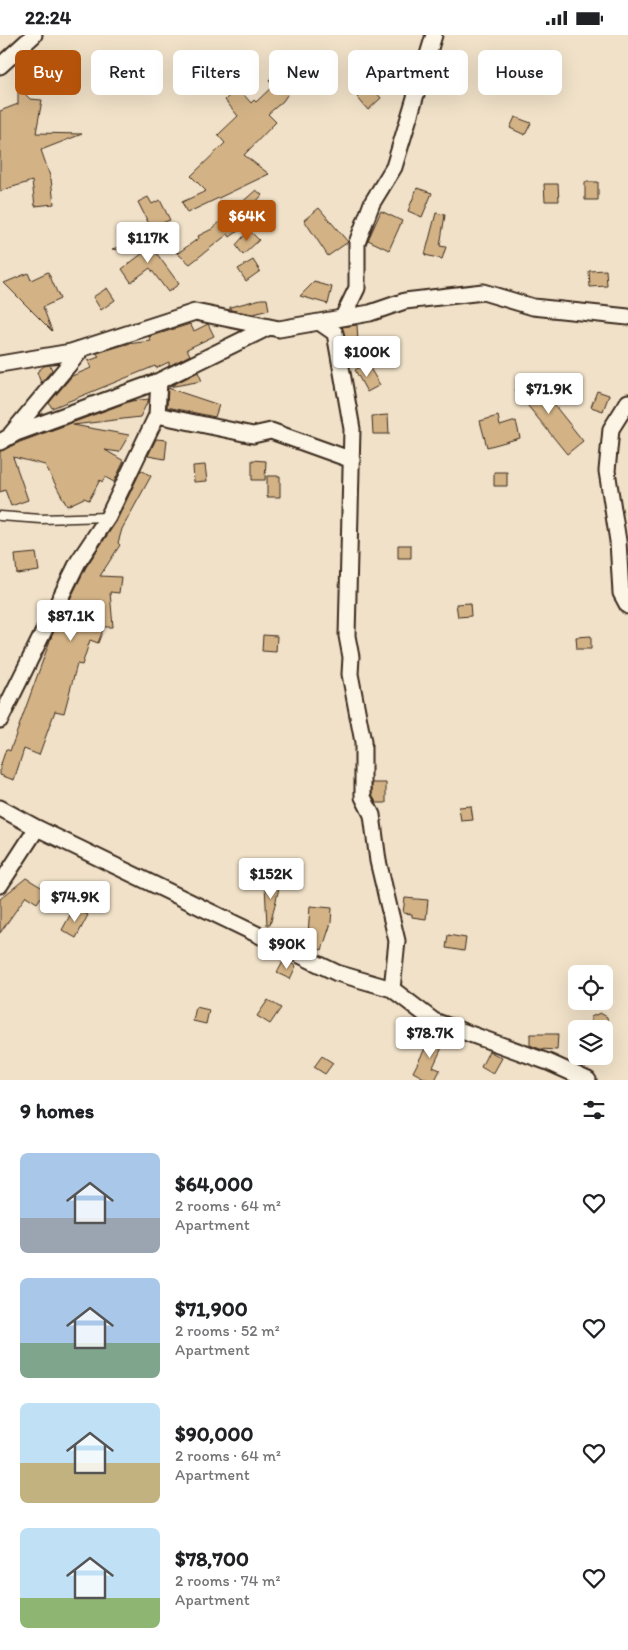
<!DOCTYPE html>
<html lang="en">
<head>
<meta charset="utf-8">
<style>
  :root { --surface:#fff; --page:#f6f6f6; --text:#202124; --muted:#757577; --accent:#b45309 }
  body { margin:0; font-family:Itim,sans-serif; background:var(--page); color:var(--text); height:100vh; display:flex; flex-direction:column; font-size:19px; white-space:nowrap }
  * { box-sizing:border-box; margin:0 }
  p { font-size:16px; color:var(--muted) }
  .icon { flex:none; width:28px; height:28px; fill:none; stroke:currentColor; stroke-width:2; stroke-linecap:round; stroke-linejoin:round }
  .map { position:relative; height:1045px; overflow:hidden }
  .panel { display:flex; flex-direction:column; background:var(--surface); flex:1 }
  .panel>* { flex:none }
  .hud { position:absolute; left:15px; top:15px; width:599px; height:45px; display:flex; gap:10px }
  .buttons { position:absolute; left:568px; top:930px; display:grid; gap:10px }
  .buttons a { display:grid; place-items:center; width:45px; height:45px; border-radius:8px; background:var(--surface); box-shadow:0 5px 20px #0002; font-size:25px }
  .price { position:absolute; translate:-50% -42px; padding:0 11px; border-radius:5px; background:#fff; color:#222; font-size:16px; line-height:32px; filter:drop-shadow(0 1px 2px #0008) }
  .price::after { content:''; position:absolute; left:50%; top:30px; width:15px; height:11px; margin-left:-8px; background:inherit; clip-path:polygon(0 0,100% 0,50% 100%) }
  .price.active { background:var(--accent); color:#fff }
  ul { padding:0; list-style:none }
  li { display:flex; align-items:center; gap:15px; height:125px; padding:0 20px }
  li span { display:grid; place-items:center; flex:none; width:140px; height:100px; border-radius:8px; color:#555 }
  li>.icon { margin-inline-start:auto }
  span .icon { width:60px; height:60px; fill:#fffc; stroke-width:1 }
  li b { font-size:21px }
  h2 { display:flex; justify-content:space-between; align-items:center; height:60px; padding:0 20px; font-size:21px }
  .pill { padding:0 18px; border-radius:8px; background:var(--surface); box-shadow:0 5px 20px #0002; font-size:18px; line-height:45px }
  .pill.active { background:var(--accent); color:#fff }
  .status { display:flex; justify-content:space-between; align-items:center; height:35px; padding:0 25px; background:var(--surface); direction:ltr }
  .status svg { height:14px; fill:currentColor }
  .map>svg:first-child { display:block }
  .building { fill:#d3b386; stroke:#3b2a1e }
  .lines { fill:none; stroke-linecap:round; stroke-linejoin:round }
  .lane-casing { stroke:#3b2a1e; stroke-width:11 }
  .street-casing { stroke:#3b2a1e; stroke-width:19 }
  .lane { stroke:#fcf5e5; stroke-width:8 }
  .street { stroke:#fcf5e5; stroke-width:15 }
</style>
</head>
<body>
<div class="status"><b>22:24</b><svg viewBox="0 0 49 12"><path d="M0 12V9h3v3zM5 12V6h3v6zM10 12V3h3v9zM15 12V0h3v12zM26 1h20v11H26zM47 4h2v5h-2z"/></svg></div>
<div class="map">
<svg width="628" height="1045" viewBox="0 0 628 1045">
  <rect width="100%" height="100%" fill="#f0e1c8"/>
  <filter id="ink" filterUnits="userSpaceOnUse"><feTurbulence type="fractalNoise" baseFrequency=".02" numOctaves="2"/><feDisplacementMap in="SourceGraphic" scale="10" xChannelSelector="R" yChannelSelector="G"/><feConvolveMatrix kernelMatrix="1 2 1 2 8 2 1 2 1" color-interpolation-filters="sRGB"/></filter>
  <g filter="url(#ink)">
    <path class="building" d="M195,20L204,28L183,48L174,38Z
      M284,22L304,35L283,66L268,79L276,87L244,120L269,139L187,178L182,167L206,156L191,141L225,108L218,100L238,81L225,65L229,61L221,52L230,44L251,68L254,65L256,67L274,50L269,46Z
      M485,35L498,37L494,58L481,55Z
      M371,51L381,63L368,75L357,62Z
      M18,52L30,64L42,65L36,98L82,99L41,115L51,144L54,169L35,171L32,146L0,156V76L18,69Z
      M515,82L531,88L525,100L510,93Z
      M585,147H598V165H585Z
      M544,149H558L559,166H545Z
      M417,153L432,158L422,182L408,176Z
      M256,155L262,160L240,186L245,191L230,202L228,199L190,229L154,199L138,167L148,162L152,169L160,165L170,185L162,188L178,218L199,203L198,201L212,194Z
      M319,173L348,207L328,221L304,185Z
      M381,176L402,186L389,215L368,205Z
      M436,178L445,180L440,211L446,212L442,224L425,220Z
      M249,195L259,205L243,220L236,210Z
      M146,204L179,249L168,257L150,233L131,247L122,234L143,218L112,214Z
      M253,225L260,236L246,246L238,234Z
      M606,235L607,251L590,252L589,236Z
      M48,237L60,264L43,272L52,296L4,248L28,238L31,245Z
      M314,247L332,252L328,269L300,261Z
      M107,253L115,265L101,275L93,262Z
      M261,264H267L269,275L253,279L230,275V272Z
      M190,289L194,296L208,289L214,301L187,314L190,320L169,331V327L156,333L155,331L52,373L49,368L72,341L91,333L88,326L99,322L97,318L127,309L151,306L149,302Z
      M357,290L358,307H346L342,292Z
      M367,328L380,350L367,357L355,335Z
      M50,330L52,335L41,348L37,337L44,331Z
      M198,337L202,346L169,352Z
      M532,342L583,406L567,419L515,355Z
      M168,353L219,370L215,382L167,372Z
      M597,356L609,360L603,376L591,372Z
      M149,364L140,382L73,390L129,400L119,417L105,415L124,426L114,447L105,442L102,447L100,445L89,465L84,463L67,471L45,430L13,422L28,465L11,471L5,455L0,457V416L20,407L131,366Z
      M388,380L389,399H373L372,381Z
      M498,381L500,391L516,386L520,403L487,412L480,386Z
      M156,404L167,405L165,424L148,421Z
      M252,425L266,426L265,445H252Z
      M205,430L207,446L194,447L193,431Z
      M141,435L151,441L122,494L118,508L120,510L100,541L121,542L119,558L110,557L113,592H104L98,608L90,605L82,630L77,629L64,678L55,676L39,720L24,714L14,745L0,740V732L6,714L10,716L52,600L86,532L116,487Z
      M494,437H507V451H494Z
      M267,441H280V462H267Z
      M398,510H411V523H398Z
      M36,518L39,536L17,539L15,520Z
      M470,568L471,581L458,582L456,569Z
      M263,600L277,601L276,617L262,616Z
      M591,601V614H577L576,602Z
      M372,748H386V768H376L372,760Z
      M471,771L473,785L461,786L459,772Z
      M26,843L46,855L37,868L26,861L0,898V864Z
      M280,849L270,890H267L265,850Z
      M405,863L428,865L426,884L412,882V879L403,878Z
      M310,871L332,873L331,888L322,915L305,909L308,900Z
      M74,873L88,880L76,903L62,895Z
      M448,900L466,903L464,916L446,913Z
      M284,925L296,931L290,944L277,938Z
      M268,965L281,973L270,989L257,981Z
      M196,972L209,975L206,989L193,986Z
      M600,978L607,982L609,994H591V982Z
      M530,999H558L557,1015L540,1014L530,1010Z
      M432,1000L445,1006L433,1032L440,1035L435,1045H428L413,1037Z
      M489,1016L502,1023L493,1039L481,1032Z
      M322,1021L333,1028L325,1039L314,1032Z"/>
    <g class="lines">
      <defs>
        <path id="lane" d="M0,481L41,484L108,482"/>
        <path id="street" d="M0,31L34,0
          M343,282L357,253V208L372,168L394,132L434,0
          M319,287L335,298L352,394L347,601L351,622L350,639L363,707V762L372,780L378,826L397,906L392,954
          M0,329L71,317L195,277L279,294L370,278L405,266L483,257L533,272L628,282
          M628,367L611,394L607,436L618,506L621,558L628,571
          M157,380L253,400L271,396L352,425
          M11,399L82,314
          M0,407L16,398L159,346L269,292
          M0,685L78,527L108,482L157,380L159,346
          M0,773L37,793L0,850
          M37,793L337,938L392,954L434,986L548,1027L588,1045"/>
      </defs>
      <use href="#lane" class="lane-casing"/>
      <use href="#street" class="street-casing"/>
      <use href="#lane" class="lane"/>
      <use href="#street" class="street"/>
    </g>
  </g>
</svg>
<div class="buttons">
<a><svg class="icon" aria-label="locate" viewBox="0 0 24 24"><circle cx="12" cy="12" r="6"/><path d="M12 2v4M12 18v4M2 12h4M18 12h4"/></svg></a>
<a><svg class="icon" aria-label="layers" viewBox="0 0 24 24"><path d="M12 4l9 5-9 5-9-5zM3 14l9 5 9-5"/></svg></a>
</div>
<b class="price active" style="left:247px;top:207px">$64K</b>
<b class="price" style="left:148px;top:229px">$117K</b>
<b class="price" style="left:367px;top:343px">$100K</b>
<b class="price" style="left:549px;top:380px">$71.9K</b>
<b class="price" style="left:71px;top:607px">$87.1K</b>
<b class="price" style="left:271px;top:865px">$152K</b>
<b class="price" style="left:75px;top:888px">$74.9K</b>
<b class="price" style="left:287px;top:935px">$90K</b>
<b class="price" style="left:430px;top:1024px">$78.7K</b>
<div class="hud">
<a class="pill active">Buy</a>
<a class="pill">Rent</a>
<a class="pill">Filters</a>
<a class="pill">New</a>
<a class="pill">Apartment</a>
<a class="pill">House</a>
</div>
</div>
<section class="panel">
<h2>9 homes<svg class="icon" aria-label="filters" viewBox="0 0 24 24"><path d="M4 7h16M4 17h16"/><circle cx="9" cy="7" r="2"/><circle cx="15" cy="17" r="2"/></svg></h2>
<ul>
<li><span style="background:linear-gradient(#a9c7e8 65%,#9aa5b1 0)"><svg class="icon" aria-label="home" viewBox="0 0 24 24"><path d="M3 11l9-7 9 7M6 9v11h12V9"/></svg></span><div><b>$64,000</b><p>2 rooms · 64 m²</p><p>Apartment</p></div><svg class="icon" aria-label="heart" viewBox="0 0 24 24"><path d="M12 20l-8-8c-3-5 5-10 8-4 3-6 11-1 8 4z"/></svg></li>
<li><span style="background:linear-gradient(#a9c7e8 65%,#7fa58c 0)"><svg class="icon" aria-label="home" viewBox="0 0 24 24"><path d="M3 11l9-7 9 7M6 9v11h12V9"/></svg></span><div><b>$71,900</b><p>2 rooms · 52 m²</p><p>Apartment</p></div><svg class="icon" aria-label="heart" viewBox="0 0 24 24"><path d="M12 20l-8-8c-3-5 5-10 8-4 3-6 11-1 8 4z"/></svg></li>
<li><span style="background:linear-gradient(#bfe0f5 60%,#c2b280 0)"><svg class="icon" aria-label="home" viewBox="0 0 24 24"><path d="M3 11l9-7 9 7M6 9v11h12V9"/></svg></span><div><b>$90,000</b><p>2 rooms · 64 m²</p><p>Apartment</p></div><svg class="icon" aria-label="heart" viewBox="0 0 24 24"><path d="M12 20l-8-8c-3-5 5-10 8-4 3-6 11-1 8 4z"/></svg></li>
<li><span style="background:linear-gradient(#bfe0f5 70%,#8fb573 0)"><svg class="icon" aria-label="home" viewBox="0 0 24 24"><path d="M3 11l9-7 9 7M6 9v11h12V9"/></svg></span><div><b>$78,700</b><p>2 rooms · 74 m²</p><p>Apartment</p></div><svg class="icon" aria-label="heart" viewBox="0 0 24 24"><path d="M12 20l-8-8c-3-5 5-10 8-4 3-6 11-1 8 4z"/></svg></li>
</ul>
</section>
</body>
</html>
